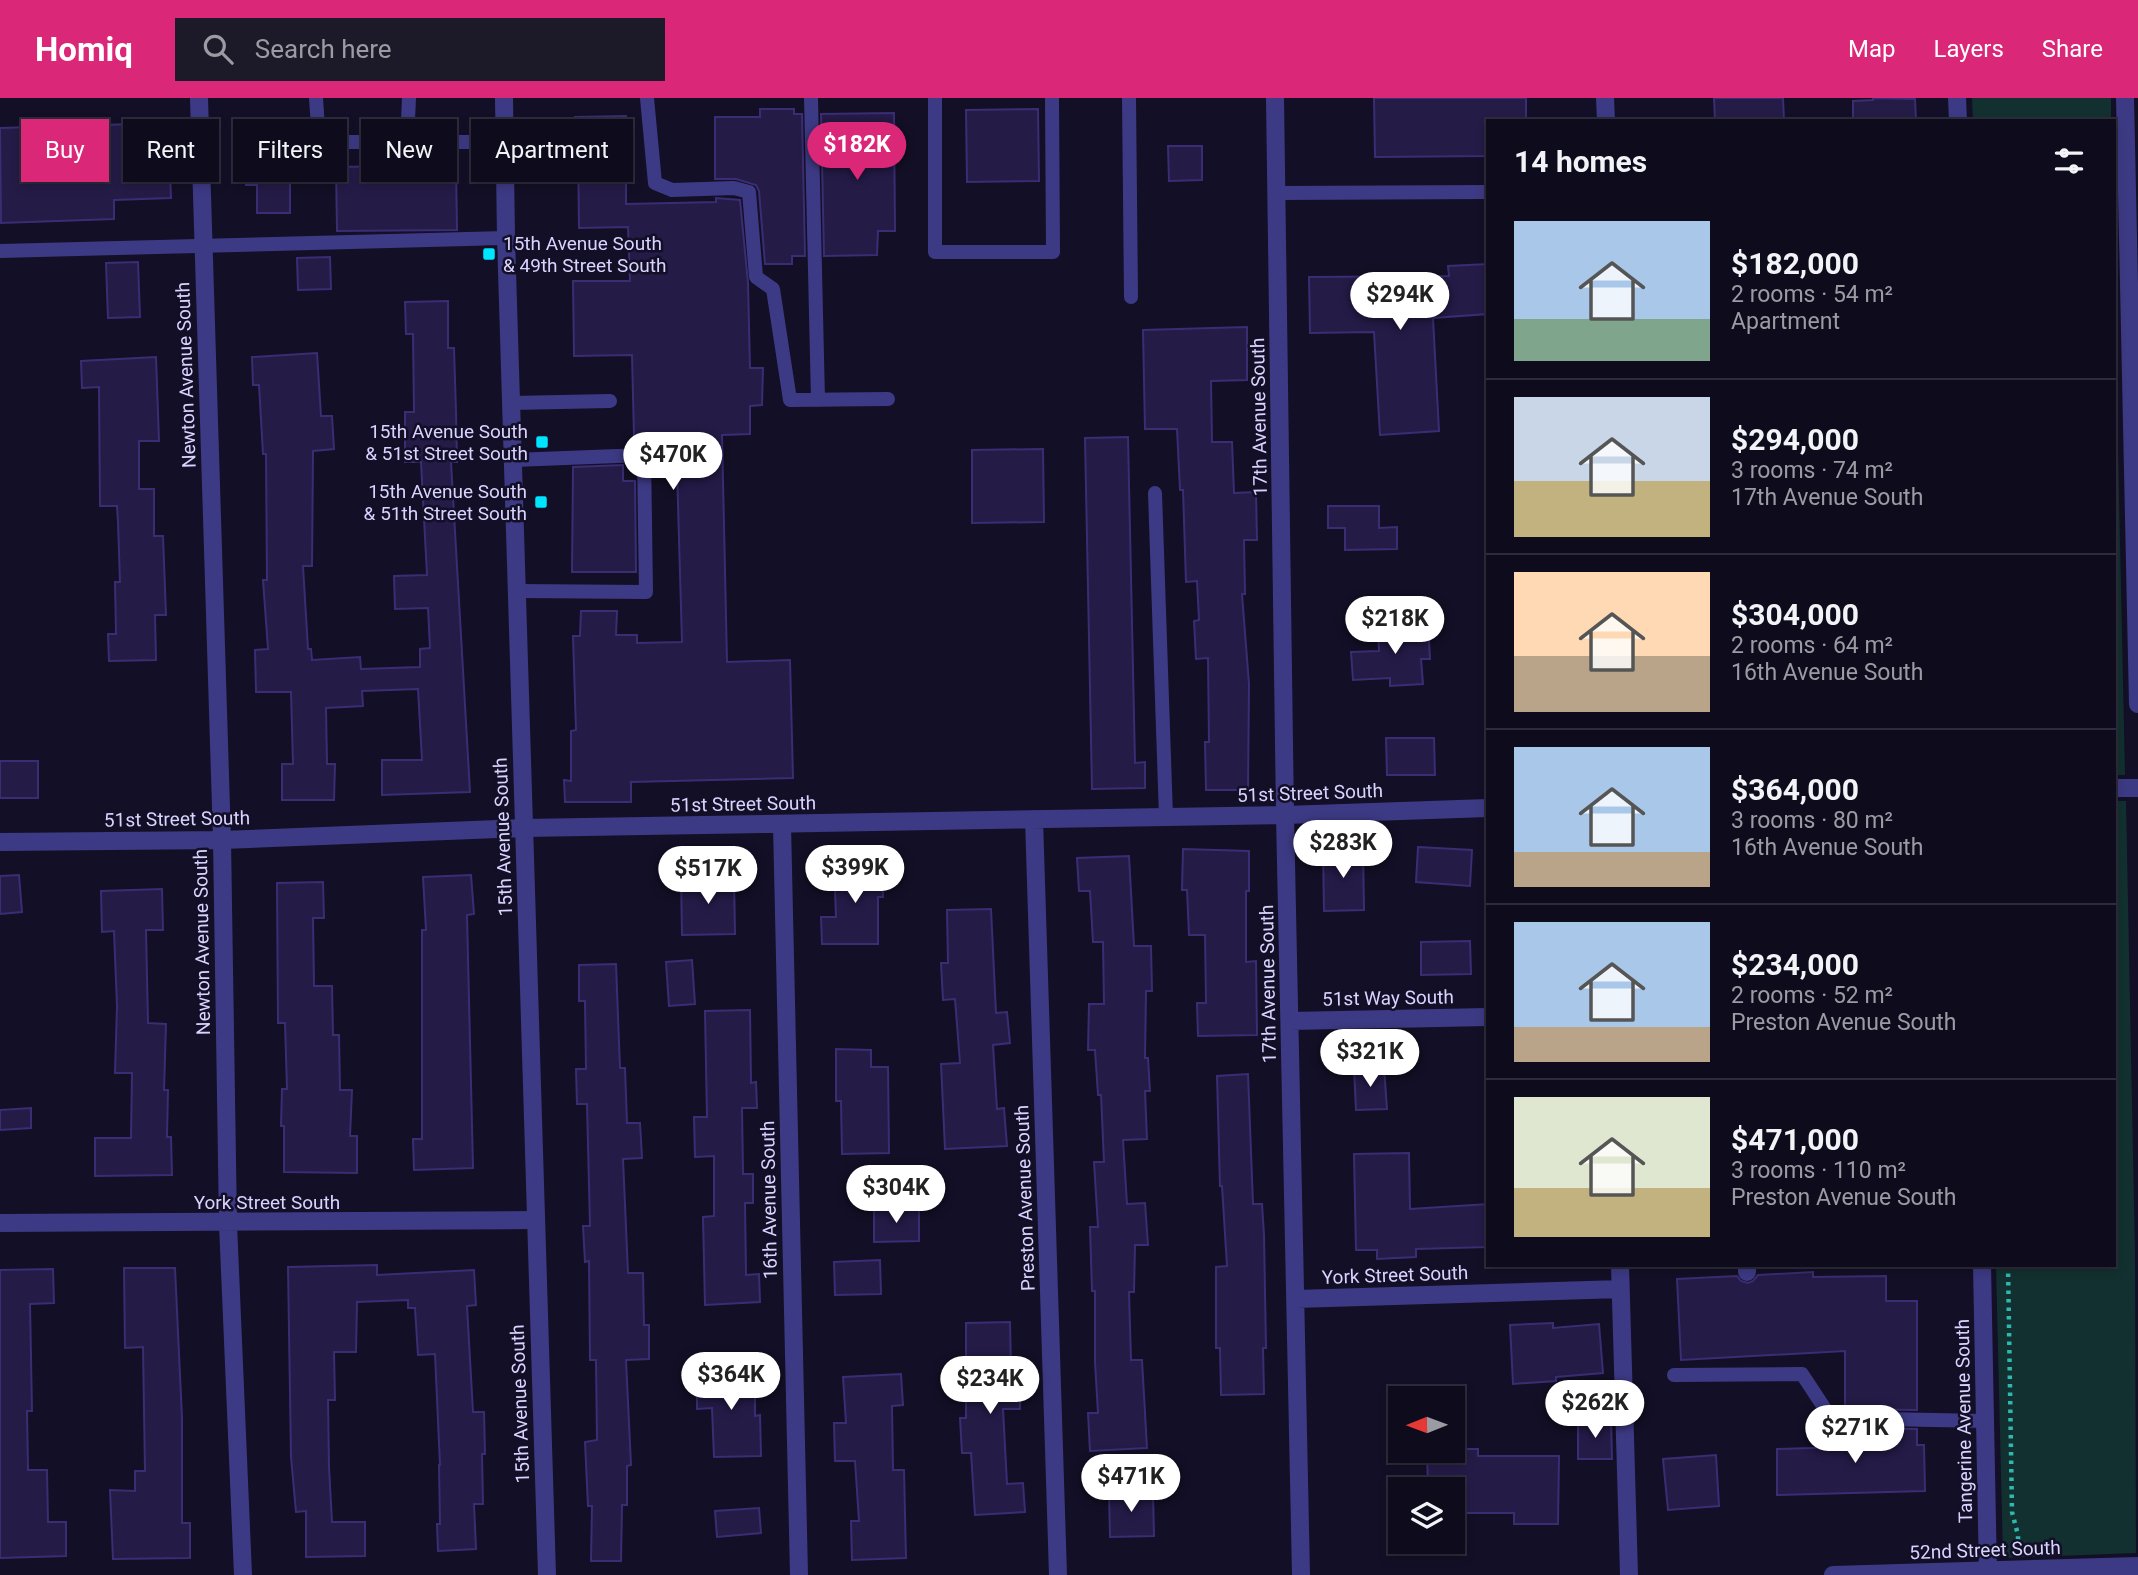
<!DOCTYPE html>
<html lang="en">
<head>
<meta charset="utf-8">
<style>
  :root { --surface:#0e0b1c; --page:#1c1929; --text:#f1f3f6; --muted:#9b9ba3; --line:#2e2b3b; --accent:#db2777 }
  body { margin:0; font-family:Roboto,sans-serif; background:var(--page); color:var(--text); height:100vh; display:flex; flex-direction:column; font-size:26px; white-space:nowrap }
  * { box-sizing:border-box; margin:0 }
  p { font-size:23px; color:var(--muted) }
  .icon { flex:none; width:38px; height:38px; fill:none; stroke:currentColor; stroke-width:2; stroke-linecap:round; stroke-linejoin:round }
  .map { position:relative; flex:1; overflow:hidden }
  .panel { position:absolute; left:1486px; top:21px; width:630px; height:1148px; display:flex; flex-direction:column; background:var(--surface); border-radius:0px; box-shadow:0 4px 10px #0003,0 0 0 2px var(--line) }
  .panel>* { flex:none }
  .top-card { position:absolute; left:21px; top:21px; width:665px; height:63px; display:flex; gap:14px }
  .needle { width:46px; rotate:269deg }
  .controls { position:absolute; left:1388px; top:1288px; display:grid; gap:14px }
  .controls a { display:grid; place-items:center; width:77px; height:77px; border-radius:0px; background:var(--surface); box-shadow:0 4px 10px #0003,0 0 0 2px var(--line); font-size:35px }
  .price { position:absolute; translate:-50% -60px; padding:0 16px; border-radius:24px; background:#fff; color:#222; font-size:23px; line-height:46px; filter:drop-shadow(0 2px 4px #0008) }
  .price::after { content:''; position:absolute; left:50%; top:42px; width:21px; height:16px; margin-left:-10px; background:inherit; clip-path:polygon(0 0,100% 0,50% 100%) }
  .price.on { background:var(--accent); color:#fff }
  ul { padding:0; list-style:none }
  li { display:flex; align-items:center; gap:21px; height:175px; padding:0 28px }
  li+li { border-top:2px solid var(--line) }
  li span { display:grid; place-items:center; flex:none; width:196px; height:140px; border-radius:0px; color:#555 }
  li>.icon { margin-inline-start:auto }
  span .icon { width:84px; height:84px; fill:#fffc; stroke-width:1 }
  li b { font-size:30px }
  h2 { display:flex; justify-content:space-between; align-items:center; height:84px; padding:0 28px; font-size:30px }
  .chip { padding:0 24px; border-radius:0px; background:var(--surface); box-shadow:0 4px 10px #0003,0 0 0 2px var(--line); font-size:24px; line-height:63px }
  .chip.on { background:var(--accent); color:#fff }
  header { display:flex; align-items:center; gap:42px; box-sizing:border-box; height:98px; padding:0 35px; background:var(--accent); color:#fff }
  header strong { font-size:33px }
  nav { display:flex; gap:38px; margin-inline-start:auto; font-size:24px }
  .search { width:490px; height:63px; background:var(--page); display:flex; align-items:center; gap:18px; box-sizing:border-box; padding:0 24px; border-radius:0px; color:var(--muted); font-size:26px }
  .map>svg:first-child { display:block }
  .green { fill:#12302f }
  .building { fill:#241b47; stroke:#3b2d73; stroke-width:2 }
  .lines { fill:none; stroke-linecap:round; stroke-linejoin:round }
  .path { stroke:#2fb8b0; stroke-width:4.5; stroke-dasharray:3.5 5; stroke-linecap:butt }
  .service { stroke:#3d3a85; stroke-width:14 }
  .minor { stroke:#3d3a85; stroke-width:18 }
  .tertiary { stroke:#3d3a85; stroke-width:18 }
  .poi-dot { fill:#00e5ff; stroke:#130f26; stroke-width:2.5 }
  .labels { text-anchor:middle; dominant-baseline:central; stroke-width:5; stroke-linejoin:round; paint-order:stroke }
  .poi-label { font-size:19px; fill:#d9d4ff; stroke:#130f26; text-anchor:end }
  .street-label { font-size:19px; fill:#d9d4ff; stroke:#130f26 }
</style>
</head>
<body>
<header>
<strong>Homiq</strong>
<div class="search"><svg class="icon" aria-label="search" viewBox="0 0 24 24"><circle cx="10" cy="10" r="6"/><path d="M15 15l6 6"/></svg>Search here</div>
<nav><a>Map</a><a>Layers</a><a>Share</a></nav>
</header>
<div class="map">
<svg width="2138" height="1477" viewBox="0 0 2138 1477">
  <rect width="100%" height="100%" fill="#130f26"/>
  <path class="green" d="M1972,0H2111V23H1973Z
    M2114,163L2125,677H2114Z
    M2114,703H2126L2135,1156L2136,1455L2003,1460L1996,1167H2114Z"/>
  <path class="building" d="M1374,0H1526V23H1488V58L1375,59Z
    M1714,0H1783L1784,23H1715Z
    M1873,0L1915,1L1916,23H1853V3L1873,2Z
    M760,11H794V16H802L805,158H792V166H765L759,93L756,87L736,81H715V19H760Z
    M1038,11L1039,83L967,84L966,12Z
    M894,15L895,133H878L877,157L824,158L821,16Z
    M626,18V106L716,104V100L740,102L748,185L750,270H763L762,307L750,308V336L722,337L727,564L790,562L793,680L631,684V704H565L564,682L571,683V633L576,632L573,538H580L581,513H617L616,537H637V545L682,544L676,337L634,338L632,257L574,258L573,183H630L628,129L579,130L578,45H546V25H575V19Z
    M168,25L171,100L114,102V121L1,125L0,30Z
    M1168,48H1202V82L1169,83Z
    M296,55L297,84H290V115H257V87H246V56Z
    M456,67L457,132L337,133L336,69Z
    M330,159L331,191L298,192L297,160Z
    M138,164L140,219L108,220L106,165Z
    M1488,166V216L1433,220L1439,333L1380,337L1374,234L1310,235L1309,179L1449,178L1448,168Z
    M448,203V250H454L456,314L457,364H451L470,694L382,697V662H422L418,591L362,593L363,608L326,610L327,666H335L334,702H282V666H293L291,594H256L255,552L268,551L263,482H267L266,356H263L259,287H253L252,259L317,255L321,318H332L334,351L313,353L312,468H303L308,551H311L312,562L360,559L361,571L420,569V551L430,550L428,510L395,511L394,478L427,477L421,364H405V314H414L413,236H406L405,204Z
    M1247,229V282L1211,283L1212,344H1232L1234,395L1256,394L1257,442H1244L1245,496H1242L1249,586L1248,692H1206L1205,644H1209L1208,560L1196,561L1194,523L1199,522L1197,483L1186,484L1183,392H1180L1177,331H1145L1143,232Z
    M156,259L159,343H139V391H154V438H163L166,517H155L156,562L109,563L108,536H116L115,484H120L118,424L117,408H100L99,289L82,290L81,263Z
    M1128,339L1135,665L1145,664V690L1092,691L1085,340Z
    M1043,351L1044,424L972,425V352Z
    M623,367V383H635L636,474H572L573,369Z
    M1328,408H1379V430L1397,429V451L1345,452V430H1328Z
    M1421,522L1422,542H1429L1430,561H1421L1423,586L1390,588V580L1353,582L1351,554L1379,553L1378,532L1388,531V524Z
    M1386,640H1434L1435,677H1387Z
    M0,663H38V700H0Z
    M1418,749L1472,752L1470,788L1416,784Z
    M1183,751L1249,753V793H1246V864L1256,863L1257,937L1198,938L1197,905H1206L1205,837H1189L1187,792H1182Z
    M1323,751H1363L1364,812L1324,813Z
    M1129,758L1134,848H1151L1152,893H1146L1145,960H1148L1150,993H1145L1147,1041L1123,1042L1127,1106L1145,1105L1148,1147H1135L1134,1194H1129L1131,1262H1142L1147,1350L1090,1353L1088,1315H1098L1095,1264V1193H1092L1090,1129H1098L1094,1064H1104L1101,997H1098L1095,952H1088L1089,906H1104L1103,844H1093L1090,793H1079L1077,760Z
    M834,765H882L883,799H878V846H822L821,819H836Z
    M19,777L22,814L0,816V778Z
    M471,777L474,816L467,817L473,1070L414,1072L413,1041H422V832H426L423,779Z
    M734,778L735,836L682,837L681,779Z
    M323,784L324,820H313L314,888H332L333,937H339L340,992H352L350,1038H357V1075L284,1074V1028H281L282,991H287L285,925H278L277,785Z
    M162,791L163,832H146L148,925L166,926L164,992H168L167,1039H171L172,1077L95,1078V1040H131L132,975H115L117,908L114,833L102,834L101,793Z
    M991,811L996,915L1007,914L1010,945L993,947L997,1011L1004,1010L1007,1048L945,1051L941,966L960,965L955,901L943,902L941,865H948L947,812Z
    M1470,843L1471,876L1421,877V844Z
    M692,862L695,906L669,908L666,864Z
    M616,866L620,970H625L627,1025H640L642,1060L623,1061L628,1175H643L644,1227H649V1261L626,1262L631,1367L627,1368V1407H622L621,1463H591L592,1408H588L585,1344L597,1342L596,1262H590L589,1163L585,1164L583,1128H590L587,1006H577L576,971H586L585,903H579V867Z
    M750,912L751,985L756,984L757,1010H742L743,1076H753V1105H745L746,1177L759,1176L760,1204L705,1207L703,1119L714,1118V1058L695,1059L694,1019H707L705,913Z
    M836,951L871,952V969H888L889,1055L842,1056L841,1003H836Z
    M1384,969L1387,1011L1356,1012L1354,970Z
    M1248,976L1253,1106H1262L1264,1137L1266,1250H1263L1264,1296L1221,1297L1220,1250H1216V1169L1227,1168L1222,1088H1220L1217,978Z
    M31,1010V1030L0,1032V1012Z
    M1409,1055L1410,1111L1488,1106V1149L1416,1151V1159L1377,1161V1152H1356L1354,1056Z
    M919,1110V1143L874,1144V1111Z
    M880,1162L881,1196L835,1197L834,1164Z
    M377,1167V1177L474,1172L476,1207L467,1208L473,1314H484L485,1356H482L483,1406H474L476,1451L438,1453L437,1426H440L439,1367H440L435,1256L418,1257L415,1210H408V1202L357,1204L356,1254H334L335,1302H328L329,1369L332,1424H365V1458L306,1459V1413L296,1414L291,1359L288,1169Z
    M124,1170H175L182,1320V1425H190V1460L113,1461L110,1392L135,1393V1373H145L143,1249L125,1250Z
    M53,1171L54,1205L30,1206L32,1313H27L28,1372H47L48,1424H66V1458L0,1460V1172Z
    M1813,1174V1179L1886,1178V1203H1917V1312L1845,1311V1253L1681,1262L1677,1181L1737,1178L1741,1183L1748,1185L1753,1183L1758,1177Z
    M1010,1224L1011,1272H1020V1311H1003L1007,1386L1023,1385L1025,1414L975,1417L971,1355H962L960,1320H966V1225Z
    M1553,1225V1230L1599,1226L1603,1275L1556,1279V1283L1513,1286L1510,1227Z
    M755,1273V1318L760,1317L761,1358L714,1359L712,1310L697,1311V1274Z
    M901,1276L903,1307L892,1308L893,1372H904L906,1460L852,1462L851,1423H859L855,1363H835L834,1325H846L843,1279Z
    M1578,1322H1611L1612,1361H1578Z
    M1845,1330L1917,1331V1347H1924L1925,1393L1777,1397V1351L1846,1349Z
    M1452,1351H1478V1358H1559L1558,1426H1514V1415H1452V1391H1428L1427,1353H1452Z
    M1716,1357L1719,1408L1668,1412L1663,1361Z
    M1109,1394H1153L1154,1438L1110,1439Z
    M759,1410L761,1435L717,1439L715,1413Z"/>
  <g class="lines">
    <path class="path" d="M2008,1167L2012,1414L2018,1437V1452"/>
    <path class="service" d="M316,0L319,44H505
      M647,0L655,85L672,92L734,90L749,94L756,179L773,191L790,302L888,301
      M811,0L818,302
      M935,0V154H1053L1052,0
      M1129,0L1131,199
      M407,44L409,0
      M1278,95L1488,94
      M0,153L506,140
      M511,305L610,303
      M513,362L644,357L646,494L517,493
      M1155,395L1166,719
      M1674,1277L1802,1276L1831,1320L1985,1323"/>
    <path class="minor" d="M199,0L222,742L228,1126L243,1477
      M1275,0L1285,717L1301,1477
      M1605,0L1606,23
      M1957,0L1958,23
      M2125,0L2138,606
      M2114,690H2138
      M1034,721L1058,1477
      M782,727L799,1477
      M0,744L222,742L524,730L1285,717L1488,710
      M1290,923L1488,919
      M0,1125L535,1122
      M1620,1167L1629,1477
      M1747,1167V1174
      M1982,1167L1988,1477
      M1296,1201L1620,1191
      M1833,1477L2138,1468"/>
    <path class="tertiary" d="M504,0L506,140L547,1477"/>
  </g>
  <g class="poi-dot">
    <rect x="482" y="149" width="14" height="14" rx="3.5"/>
    <rect x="535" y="337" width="14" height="14" rx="3.5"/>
    <rect x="534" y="397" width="14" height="14" rx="3.5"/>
  </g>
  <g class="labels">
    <g class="poi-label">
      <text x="503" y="145" text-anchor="start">15th Avenue South<tspan x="503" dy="22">&amp; 49th Street South</tspan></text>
      <text x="528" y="333">15th Avenue South<tspan x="528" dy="22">&amp; 51st Street South</tspan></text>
      <text x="527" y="393">15th Avenue South<tspan x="527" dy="22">&amp; 51th Street South</tspan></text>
    </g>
    <g class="street-label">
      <text transform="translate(186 277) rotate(-92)">Newton Avenue South</text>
      <text transform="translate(1259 319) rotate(-91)">17th Avenue South</text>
      <text transform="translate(1310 695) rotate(-2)">51st Street South</text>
      <text transform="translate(743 706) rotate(-1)">51st Street South</text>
      <text transform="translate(177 721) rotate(-1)">51st Street South</text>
      <text transform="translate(503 739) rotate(-92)">15th Avenue South</text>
      <text transform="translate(202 844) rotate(-91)">Newton Avenue South</text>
      <text transform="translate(1268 886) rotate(-91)">17th Avenue South</text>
      <text transform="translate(1388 900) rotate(-1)">51st Way South</text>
      <text transform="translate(1025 1100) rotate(-92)">Preston Avenue South</text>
      <text transform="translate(769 1102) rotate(-91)">16th Avenue South</text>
      <text x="267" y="1104">York Street South</text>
      <text transform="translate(1395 1177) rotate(-2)">York Street South</text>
      <text transform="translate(520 1306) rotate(-92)">15th Avenue South</text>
      <text transform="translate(1964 1323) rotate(-91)">Tangerine Avenue South</text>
      <text transform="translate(1985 1452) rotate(-2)">52nd Street South</text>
    </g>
  </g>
</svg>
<div class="controls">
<a><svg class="needle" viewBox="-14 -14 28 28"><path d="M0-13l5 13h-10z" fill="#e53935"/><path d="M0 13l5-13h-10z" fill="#9b9ba3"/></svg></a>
<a><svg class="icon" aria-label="layers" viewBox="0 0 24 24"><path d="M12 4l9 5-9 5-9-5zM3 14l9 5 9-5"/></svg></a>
</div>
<b class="price on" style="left:857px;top:84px">$182K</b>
<b class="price" style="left:1400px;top:234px">$294K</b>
<b class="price" style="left:673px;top:394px">$470K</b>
<b class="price" style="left:1395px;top:558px">$218K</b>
<b class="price" style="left:1343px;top:782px">$283K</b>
<b class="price" style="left:855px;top:807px">$399K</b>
<b class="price" style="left:708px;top:808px">$517K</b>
<b class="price" style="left:1370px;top:991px">$321K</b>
<b class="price" style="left:896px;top:1127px">$304K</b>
<b class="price" style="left:731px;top:1314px">$364K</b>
<b class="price" style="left:990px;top:1318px">$234K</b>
<b class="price" style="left:1595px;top:1342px">$262K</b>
<b class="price" style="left:1855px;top:1367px">$271K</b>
<b class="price" style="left:1131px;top:1416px">$471K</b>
<div class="top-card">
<a class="chip on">Buy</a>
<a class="chip">Rent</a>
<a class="chip">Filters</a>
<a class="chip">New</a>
<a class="chip">Apartment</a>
</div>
<section class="panel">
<h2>14 homes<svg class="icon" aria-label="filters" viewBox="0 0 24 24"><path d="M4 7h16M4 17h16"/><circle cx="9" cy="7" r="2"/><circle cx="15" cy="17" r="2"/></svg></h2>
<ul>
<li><span style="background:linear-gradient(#a9c7e8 70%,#7fa58c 0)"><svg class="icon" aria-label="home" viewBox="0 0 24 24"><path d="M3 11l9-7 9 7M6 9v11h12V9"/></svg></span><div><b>$182,000</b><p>2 rooms · 54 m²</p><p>Apartment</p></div></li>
<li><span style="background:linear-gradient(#c9d6e8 60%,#c2b280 0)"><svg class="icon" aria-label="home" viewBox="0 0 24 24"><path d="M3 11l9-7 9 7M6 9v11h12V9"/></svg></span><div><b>$294,000</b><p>3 rooms · 74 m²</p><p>17th Avenue South</p></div></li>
<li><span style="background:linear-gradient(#ffd9b3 60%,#b9a48a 0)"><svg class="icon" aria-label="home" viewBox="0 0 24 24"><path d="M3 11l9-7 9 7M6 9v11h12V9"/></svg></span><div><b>$304,000</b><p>2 rooms · 64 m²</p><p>16th Avenue South</p></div></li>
<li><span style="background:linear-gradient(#a9c7e8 75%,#b9a48a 0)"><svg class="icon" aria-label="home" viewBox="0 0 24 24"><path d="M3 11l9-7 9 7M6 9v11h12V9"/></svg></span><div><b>$364,000</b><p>3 rooms · 80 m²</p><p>16th Avenue South</p></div></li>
<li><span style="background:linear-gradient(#a9c7e8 75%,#b9a48a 0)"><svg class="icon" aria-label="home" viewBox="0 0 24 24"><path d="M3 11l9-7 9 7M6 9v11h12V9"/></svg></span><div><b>$234,000</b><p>2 rooms · 52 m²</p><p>Preston Avenue South</p></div></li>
<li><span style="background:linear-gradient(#dfe7d0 65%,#c2b280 0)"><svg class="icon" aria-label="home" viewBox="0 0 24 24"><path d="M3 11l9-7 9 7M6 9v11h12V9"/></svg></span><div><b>$471,000</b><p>3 rooms · 110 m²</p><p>Preston Avenue South</p></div></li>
</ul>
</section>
</div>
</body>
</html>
